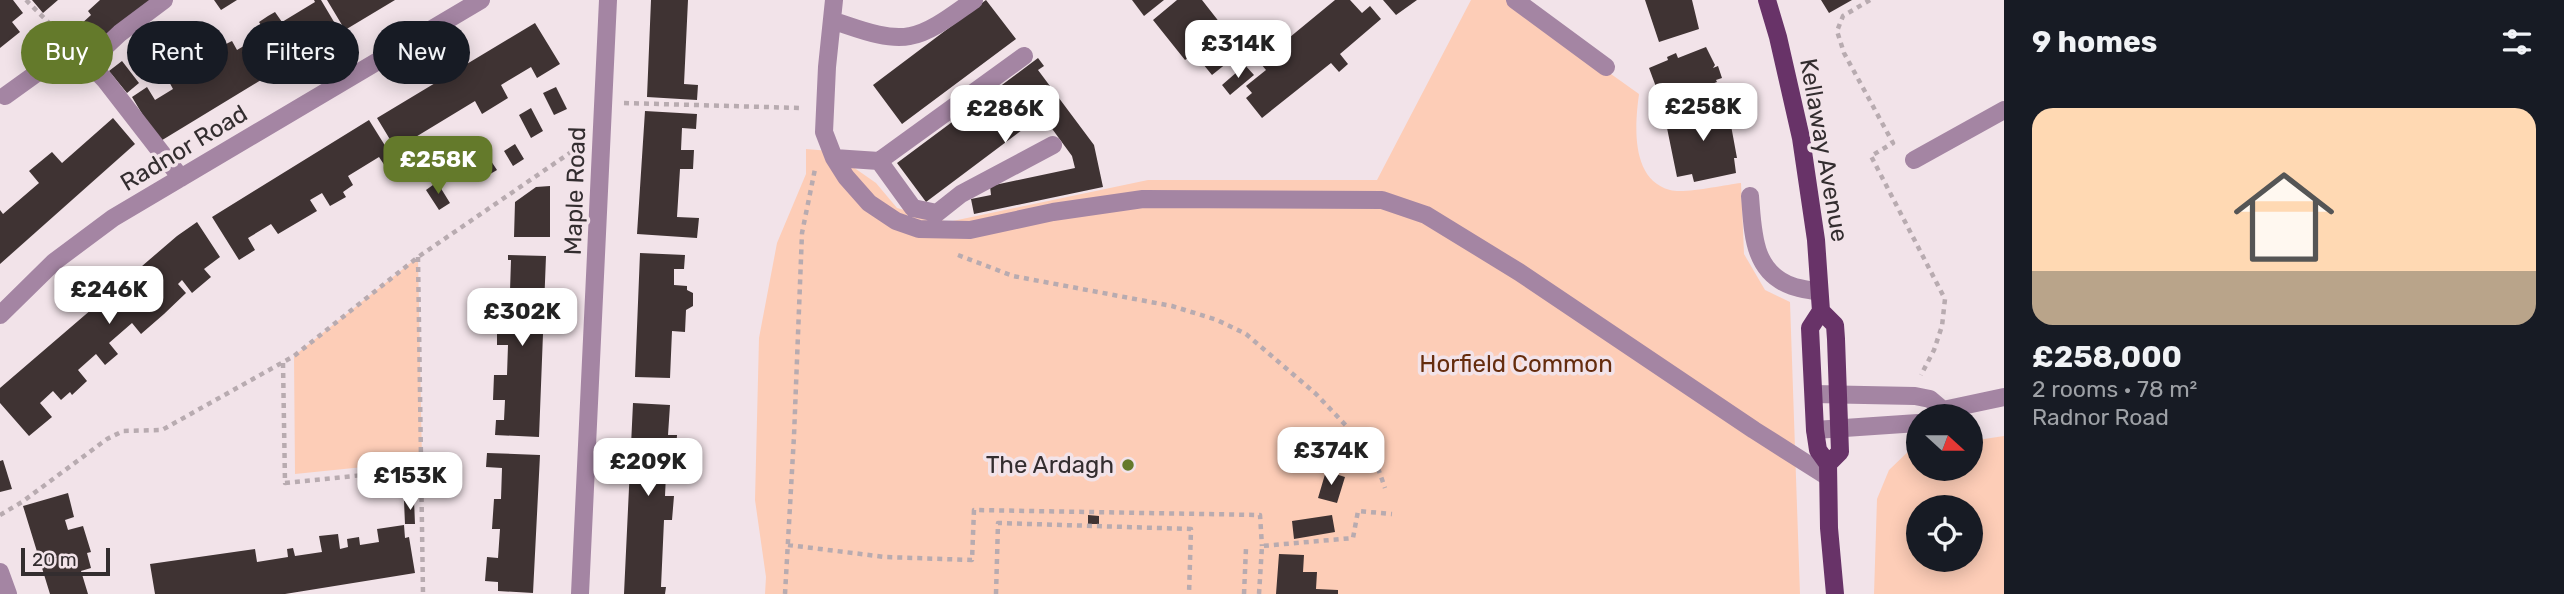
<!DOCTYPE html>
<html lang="en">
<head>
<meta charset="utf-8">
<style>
  :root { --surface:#171b24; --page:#242831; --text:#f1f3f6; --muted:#9ea1a6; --line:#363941; --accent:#647a2b }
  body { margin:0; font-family:Rubik,sans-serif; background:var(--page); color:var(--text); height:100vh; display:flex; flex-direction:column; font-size:26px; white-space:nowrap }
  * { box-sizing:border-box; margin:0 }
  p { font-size:23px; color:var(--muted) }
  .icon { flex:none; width:38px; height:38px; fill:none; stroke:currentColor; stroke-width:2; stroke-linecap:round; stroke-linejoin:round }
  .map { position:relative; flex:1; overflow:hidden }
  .panel { display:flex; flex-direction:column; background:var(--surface); width:560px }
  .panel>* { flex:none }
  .top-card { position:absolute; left:21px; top:21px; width:665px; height:63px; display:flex; gap:14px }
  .needle { width:46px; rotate:111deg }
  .fabs { position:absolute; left:1906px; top:404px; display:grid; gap:14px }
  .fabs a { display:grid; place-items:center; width:77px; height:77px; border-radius:50%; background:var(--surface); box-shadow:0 4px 18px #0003; font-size:35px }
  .scale { position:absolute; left:21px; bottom:18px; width:89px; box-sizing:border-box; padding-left:7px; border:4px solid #332d2f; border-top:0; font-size:19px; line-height:24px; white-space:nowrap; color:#332d2f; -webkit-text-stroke:5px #f2e3e9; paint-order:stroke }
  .price { position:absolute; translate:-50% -60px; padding:0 16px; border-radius:14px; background:#fff; color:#222; font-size:23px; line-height:46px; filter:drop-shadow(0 2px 4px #0008) }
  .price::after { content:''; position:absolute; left:50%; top:42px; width:21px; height:16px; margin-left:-10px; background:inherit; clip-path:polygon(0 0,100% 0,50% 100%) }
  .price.on { background:var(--accent); color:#fff }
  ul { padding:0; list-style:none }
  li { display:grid; align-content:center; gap:14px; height:371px; padding:0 28px }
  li+li { border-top:2px solid var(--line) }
  li span { display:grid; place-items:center; height:217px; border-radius:21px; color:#555 }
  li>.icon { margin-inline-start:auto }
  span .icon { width:126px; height:126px; fill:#fffc; stroke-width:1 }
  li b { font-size:30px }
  h2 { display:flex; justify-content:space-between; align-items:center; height:84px; padding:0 28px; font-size:30px }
  .pill { padding:0 24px; border-radius:32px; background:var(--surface); box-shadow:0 4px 18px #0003; font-size:24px; line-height:63px }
  .pill.on { background:var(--accent); color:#fff }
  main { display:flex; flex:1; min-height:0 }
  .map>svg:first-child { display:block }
  .green { fill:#fdcdb7; fill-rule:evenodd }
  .building { fill:#3f3333 }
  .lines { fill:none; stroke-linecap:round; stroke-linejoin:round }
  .path { stroke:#b8abb0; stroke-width:4.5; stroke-dasharray:5 5; stroke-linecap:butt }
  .minor { stroke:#a485a3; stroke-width:18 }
  .major { stroke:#683368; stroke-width:18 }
  .poi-dot { fill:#647a2b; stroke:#f2e3e9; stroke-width:2.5 }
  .labels { text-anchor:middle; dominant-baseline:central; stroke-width:7; stroke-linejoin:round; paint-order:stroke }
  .street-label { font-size:24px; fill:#332d2f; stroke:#f2e3e9 }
  .park-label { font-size:24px; fill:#652c0d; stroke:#f2e3e9 }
  .poi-label { font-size:24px; fill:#332d2f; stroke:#f2e3e9; text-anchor:end }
</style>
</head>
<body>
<main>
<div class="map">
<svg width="2004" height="594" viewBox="0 0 2004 594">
  <rect width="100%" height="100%" fill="#f2e3e9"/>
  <path class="green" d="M1471,0H1507L1639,94C1635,124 1630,179 1670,190C1684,194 1724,185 1741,183L1744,254L1765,290L1790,302L1800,594H765L766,577L755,500L759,338L777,243L806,174V149L830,151L876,183L897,208L948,222L1148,180H1377Z
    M418,257L422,461L295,474L294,356Z
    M2004,436V594H1874L1877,499L1889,470L1915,445H1918V469H1970L1971,441ZM1918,508H1970V560H1918Z"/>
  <path class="building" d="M0,0H13L23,13L12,22L20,32L0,48Z
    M32,0H58L43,13Z
    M100,0H153L88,55L68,36L91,15L88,11Z
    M214,0H237L221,10Z
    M314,0H321L340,32L159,142L132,97L147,87L155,100L173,89L167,78L191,63L197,74L223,58L218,49L224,45L232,41L237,50L266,33L259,22L268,16L275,12L282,22L315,2Z
    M327,0H395L345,30Z
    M651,0H688L684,84L698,85L697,100L647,97Z
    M986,0L1016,39L902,124L873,85Z
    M1132,0H1164L1144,16Z
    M1177,0H1202L1242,51L1212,75L1194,53L1185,60L1153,20Z
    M1335,0H1350L1362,13L1370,6L1381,19L1340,54L1348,64L1339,72L1331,63L1262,118L1246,98L1252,93L1246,86L1266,70L1261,64L1267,56Z
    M1383,0H1417L1396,15Z
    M1645,0H1692L1699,29L1659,42Z
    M1821,0H1852L1829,13Z
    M535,23L560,64L537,78L531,67L501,85L508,98L482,114L475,101L414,138L418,145L400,156L377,118Z
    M147,39L160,58L149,65L136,47Z
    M1706,47L1715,65L1713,68L1718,66L1722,78L1716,80L1717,82L1662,103L1649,68L1668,60L1667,57L1676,53L1678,58Z
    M1038,58L1044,66L1038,70L1094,145L1103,187L974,214L971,199L991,195L990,186L1075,168L1072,156L1042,115L926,202L897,163Z
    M122,61L139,83L127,93L109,71Z
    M1245,65L1254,75L1230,95L1222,85Z
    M556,87L567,109L554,115L543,93Z
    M1705,102L1707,110L1724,106L1727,121L1730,120L1737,158H1734L1736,173L1694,182L1692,174L1677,177L1667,128L1678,125L1676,115L1686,113L1685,105Z
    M531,108L543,131L531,138L519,115Z
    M645,111L697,114L696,129L682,128L681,150H694L693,169H680L677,217L699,218L697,238L637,234Z
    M113,118L135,144L0,264V210L3,214L39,183L29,171L52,152L62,163Z
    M369,120L394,160L385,166L379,157L348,176L353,185L343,192L346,197L330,206L322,193L310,200L317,211L278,234L271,224L248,238L255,250L239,260L212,217Z
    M515,144L524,159L513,166L504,151Z
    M483,149L497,170L485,177L472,156Z
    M437,182L450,203L439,210L426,190Z
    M550,186V237H514L515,202L536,187Z
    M197,222L220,257L204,269L211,277L192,293L182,280L178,284L186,293L164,314L141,334L132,323L109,343L118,354L105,365L96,354L78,370L87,381L72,395L70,392L61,400L53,391L40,403L52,417L29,436L0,403V388L177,236Z
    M640,253L685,255L684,269H674V285L687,286V290L693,293V306L686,310L685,332L672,331L670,378L635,377Z
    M508,255L546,256L539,437L495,435L496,420H504L505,400H493L494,375H507L508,345H497V315H510V307H501V291H510L511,260H508Z
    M633,403L670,405L668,435H677L676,452H667L665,496H674L672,520H664L661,587H666L665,594H624Z
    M487,453L540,455L533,593L498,591V582L485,581L487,557L498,558L500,529H492L494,499H501L502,468L486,467Z
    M3,460L12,489L0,492V461Z
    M1326,471L1345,477L1337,503L1318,498Z
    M68,493L74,517L65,520L68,530L83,526L91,552L87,553L91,568L81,571L88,594H50L23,506Z
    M414,500L415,524H405L404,501Z
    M1088,515L1099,516V524H1088Z
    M1332,515L1335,532L1294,539L1292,521Z
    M404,525L405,538L409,537L415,573L285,594H155L150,564L255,549L257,562L288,557L287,549L293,548L295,556L322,552L319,536L338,534L340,549L348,547L347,539L359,537L360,545L379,542L377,529Z
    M1279,554L1304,555L1303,572H1317L1316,589L1338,590V594H1276Z"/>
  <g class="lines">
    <path class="path" d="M26,0L58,32
      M1870,0L1843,16L1837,31L1844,53L1893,143L1871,156L1945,299L1942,326L1934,350L1921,375
      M624,103L801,108
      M958,255L1013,276L1172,306L1217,320L1246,334L1316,394L1373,454L1385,488
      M418,257L423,594
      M283,363L285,483L422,469
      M0,515L22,502L107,439L123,431L162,430L294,356L418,257L577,148
      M788,545L885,557L972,560L974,510L1260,515L1262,546
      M785,594L794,436L802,233L815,169
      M996,594L998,523L1191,529L1189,594
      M1244,594L1246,548
      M1259,594L1262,546L1353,538L1358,511L1392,514"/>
    <path class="minor" d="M834,0L827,67L824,132L834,158L846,177L869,203L896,221L919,229L970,230L1053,212L1143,199L1382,200L1426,215L1519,272L1754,430L1828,477
      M1515,0L1606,67
      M834,21C856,28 887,41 910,36C932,32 955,13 974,0
      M88,63L120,33L164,0
      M5,96L73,47L105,80L181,178
      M834,158L879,161L913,208L937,213L961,194L1053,145
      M1914,160L2004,110
      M879,161L1024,56
      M1750,196C1753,231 1752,272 1792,286C1800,289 1810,290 1819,292
      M0,315L54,262L113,218L481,0
      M1814,394L1915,396L1930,399L1943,410
      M1934,416L1943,410L2004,397
      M1815,430L1918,423
      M0,572L8,594
      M580,594L608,0"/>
    <path class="major" d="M1767,0L1778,37L1801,138L1816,240L1821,311L1810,328L1815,430L1818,450L1828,464L1829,528L1835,594
      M1821,311L1835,325L1836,339L1840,452L1828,464"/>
  </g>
  <circle class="poi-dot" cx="1128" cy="465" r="7"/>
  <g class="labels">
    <g class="street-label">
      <text transform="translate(184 148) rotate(-31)">Radnor Road</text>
      <text transform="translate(1824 150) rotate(80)">Kellaway Avenue</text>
      <text transform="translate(575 191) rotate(-88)">Maple Road</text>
    </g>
    <g class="park-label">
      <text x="1516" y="364">Horfield Common</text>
    </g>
    <g class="poi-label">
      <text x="1114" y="465">The Ardagh</text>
    </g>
  </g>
</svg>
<div class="fabs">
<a><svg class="needle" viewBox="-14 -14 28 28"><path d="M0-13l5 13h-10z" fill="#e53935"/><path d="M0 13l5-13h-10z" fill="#9ea1a6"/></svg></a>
<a><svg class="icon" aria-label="locate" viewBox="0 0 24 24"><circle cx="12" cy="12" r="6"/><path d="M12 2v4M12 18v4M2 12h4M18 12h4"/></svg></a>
</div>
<div class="scale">20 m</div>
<b class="price" style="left:1238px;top:80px">£314K</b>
<b class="price" style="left:1703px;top:143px">£258K</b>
<b class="price" style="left:1005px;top:145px">£286K</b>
<b class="price on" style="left:438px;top:196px">£258K</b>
<b class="price" style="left:109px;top:326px">£246K</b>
<b class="price" style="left:522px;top:348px">£302K</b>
<b class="price" style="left:1331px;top:487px">£374K</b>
<b class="price" style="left:648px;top:498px">£209K</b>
<b class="price" style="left:410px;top:512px">£153K</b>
<div class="top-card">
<a class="pill on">Buy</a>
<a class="pill">Rent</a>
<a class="pill">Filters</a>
<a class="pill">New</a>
</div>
</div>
<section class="panel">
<h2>9 homes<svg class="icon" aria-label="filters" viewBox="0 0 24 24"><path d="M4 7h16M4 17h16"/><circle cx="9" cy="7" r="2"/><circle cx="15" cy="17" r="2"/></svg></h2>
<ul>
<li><span style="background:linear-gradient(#ffd9b3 75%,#b9a48a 0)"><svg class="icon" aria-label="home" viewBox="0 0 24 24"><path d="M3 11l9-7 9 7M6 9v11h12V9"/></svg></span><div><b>£258,000</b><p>2 rooms · 78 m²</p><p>Radnor Road</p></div></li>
</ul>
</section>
</main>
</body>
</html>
